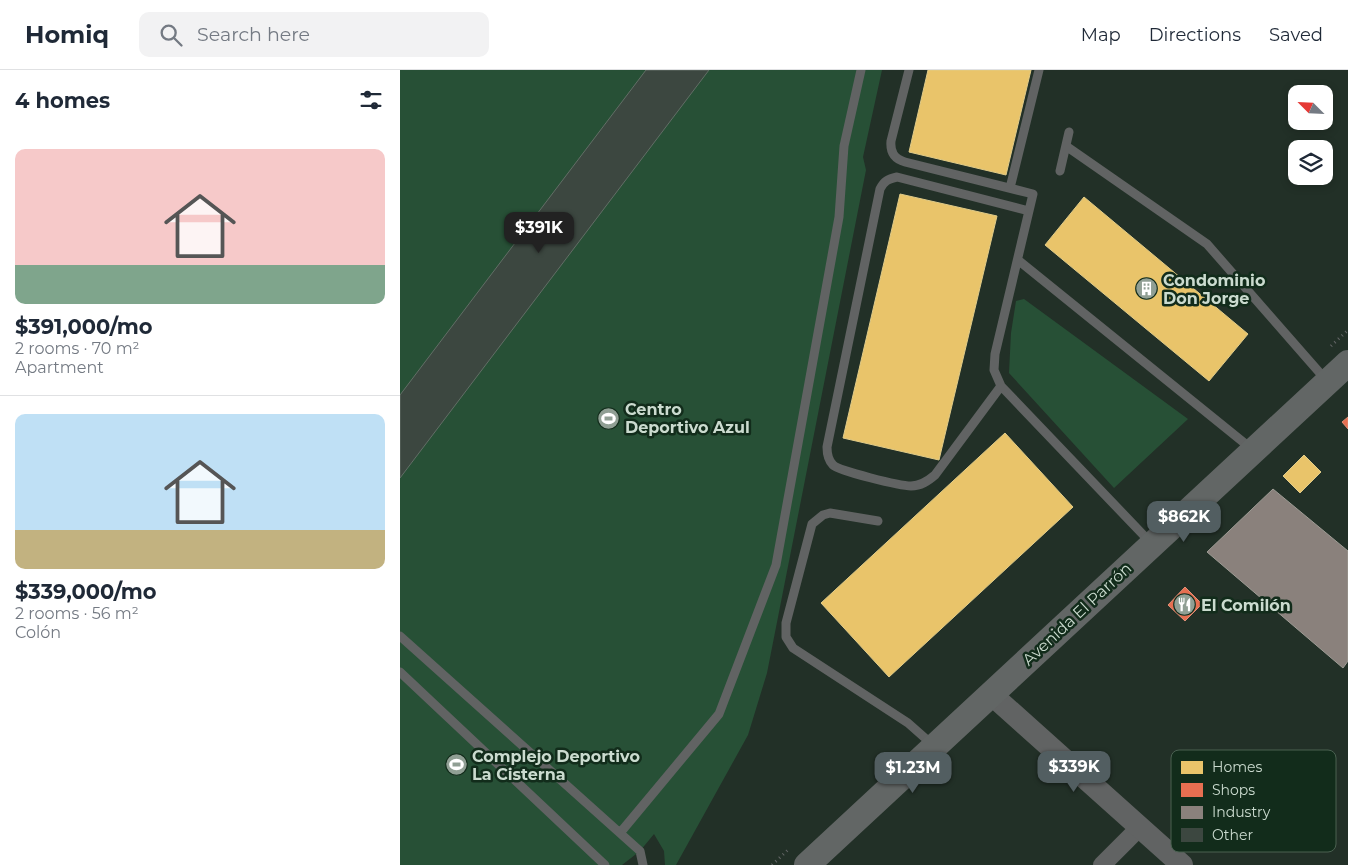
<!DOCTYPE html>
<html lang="en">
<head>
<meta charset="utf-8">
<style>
  :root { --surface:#fff; --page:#f2f2f3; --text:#1f2937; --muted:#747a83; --line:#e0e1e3; --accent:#525e61 }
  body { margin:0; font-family:Montserrat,sans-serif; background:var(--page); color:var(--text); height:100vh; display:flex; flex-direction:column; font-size:19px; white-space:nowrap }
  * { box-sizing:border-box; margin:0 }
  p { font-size:16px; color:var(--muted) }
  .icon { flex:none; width:28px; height:28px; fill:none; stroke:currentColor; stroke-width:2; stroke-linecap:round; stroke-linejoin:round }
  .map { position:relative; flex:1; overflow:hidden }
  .drawer { display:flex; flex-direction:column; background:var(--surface); width:400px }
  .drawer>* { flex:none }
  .needle { width:32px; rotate:294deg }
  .controls { position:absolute; left:888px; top:15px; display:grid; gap:10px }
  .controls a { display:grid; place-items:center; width:45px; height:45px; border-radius:10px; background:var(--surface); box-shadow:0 2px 8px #0003; font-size:25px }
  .price { position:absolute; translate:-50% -42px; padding:0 11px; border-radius:10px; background:var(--accent); color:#fff; font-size:16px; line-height:32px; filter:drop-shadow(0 1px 2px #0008) }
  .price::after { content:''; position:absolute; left:50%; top:30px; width:15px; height:11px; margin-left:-8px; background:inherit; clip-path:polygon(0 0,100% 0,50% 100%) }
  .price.current { background:#222; color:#fff }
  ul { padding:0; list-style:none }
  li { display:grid; align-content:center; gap:10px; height:265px; padding:0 15px }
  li+li { border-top:1px solid var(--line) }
  li span { display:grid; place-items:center; height:155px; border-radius:10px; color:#555 }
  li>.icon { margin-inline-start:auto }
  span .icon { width:90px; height:90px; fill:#fffc; stroke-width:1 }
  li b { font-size:21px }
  h2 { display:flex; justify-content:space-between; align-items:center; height:60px; padding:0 15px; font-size:21px }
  header { display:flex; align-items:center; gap:30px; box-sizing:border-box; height:70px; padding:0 25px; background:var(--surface); border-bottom:1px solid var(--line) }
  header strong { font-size:24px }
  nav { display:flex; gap:28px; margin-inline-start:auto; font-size:18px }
  .search { width:350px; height:45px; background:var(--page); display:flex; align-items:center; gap:12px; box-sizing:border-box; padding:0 18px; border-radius:10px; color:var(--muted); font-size:19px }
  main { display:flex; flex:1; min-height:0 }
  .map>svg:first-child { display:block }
  .green { fill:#275036 }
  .homes { fill:#e9c46a; stroke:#e0cb88 }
  .shops { fill:#e76f51; stroke:#df8f77 }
  .industry { fill:#8a817c; stroke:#9e9c95 }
  .building { fill:#3c4740; stroke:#626e66 }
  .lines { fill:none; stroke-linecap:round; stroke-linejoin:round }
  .path { stroke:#636666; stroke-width:3; stroke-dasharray:1 4; stroke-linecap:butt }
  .service { stroke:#616363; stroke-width:9 }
  .minor { stroke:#616363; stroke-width:18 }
  .tertiary { stroke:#616363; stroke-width:22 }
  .secondary { stroke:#626665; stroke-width:26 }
  .labels { text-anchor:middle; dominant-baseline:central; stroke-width:5; stroke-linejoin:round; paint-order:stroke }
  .poi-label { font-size:16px; font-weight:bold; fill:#cbdbcf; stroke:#122c1b; text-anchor:start }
  .street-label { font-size:16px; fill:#cbdbcf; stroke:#122c1b }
  .key { fill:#122c1b; stroke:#4a6151; stroke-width:1 }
  .key-label { font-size:14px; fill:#cbdbcf }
</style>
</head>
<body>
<header>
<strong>Homiq</strong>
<div class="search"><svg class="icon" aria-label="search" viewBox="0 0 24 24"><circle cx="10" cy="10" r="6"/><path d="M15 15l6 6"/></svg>Search here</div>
<nav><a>Map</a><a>Directions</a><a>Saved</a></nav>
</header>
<main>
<section class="drawer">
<h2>4 homes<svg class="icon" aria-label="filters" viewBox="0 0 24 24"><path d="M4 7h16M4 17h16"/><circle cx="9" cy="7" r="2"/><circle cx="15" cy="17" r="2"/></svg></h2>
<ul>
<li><span style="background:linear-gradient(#f6c9c9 75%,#7fa58c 0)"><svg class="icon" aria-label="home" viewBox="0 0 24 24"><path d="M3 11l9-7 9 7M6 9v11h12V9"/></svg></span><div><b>$391,000/mo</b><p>2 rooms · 70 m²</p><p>Apartment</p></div></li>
<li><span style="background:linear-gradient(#bfe0f5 75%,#c2b280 0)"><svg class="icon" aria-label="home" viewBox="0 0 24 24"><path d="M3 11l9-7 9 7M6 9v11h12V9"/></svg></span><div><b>$339,000/mo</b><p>2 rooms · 56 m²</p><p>Colón</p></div></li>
</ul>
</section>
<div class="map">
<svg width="948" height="795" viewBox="0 0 948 795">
  <rect width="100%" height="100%" fill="#223027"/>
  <path class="green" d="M0,0H482L463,87L466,100L367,603L348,665L276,795H265L264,781L254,764L240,781L222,795H0Z
    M624,229L788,349L714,418L609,303L611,263L616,231Z"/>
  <path class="homes" d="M528,0H631L606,105L509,82Z
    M500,124L597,146L539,390L443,368Z
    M684,127L848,264L809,311L645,175Z
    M605,363L673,437L489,607L421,533Z
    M904,385L921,402L900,423L883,406Z"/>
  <path class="shops" d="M948,347V359L942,352Z
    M785,517L802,534L785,551L768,535Z"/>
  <path class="industry" d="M873,419L948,481V591L943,598L807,482Z"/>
  <path class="building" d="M246,0H309L0,408V325Z"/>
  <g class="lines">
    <path class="path" d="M931,276L948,260
      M372,795L390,778"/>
    <path class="service" d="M509,0L491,71C490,82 494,89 505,92L633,124L595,284L594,300L601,316L751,473
      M666,76L807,174L926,310
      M660,101L669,62
      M610,118L639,0
      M618,190L853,380
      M601,316L535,405C528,411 521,416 511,416C500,416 439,401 433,395C428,390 427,383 427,377L480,119C484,111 488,109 497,107L629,141
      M478,451L430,443L423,445L412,454L386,553V567L393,578L508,653L534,676
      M0,566L240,781L243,795
      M0,602L205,795
      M220,763L319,644L376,495L439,147L444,76L461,0"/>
    <path class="minor" d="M702,795L740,757"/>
    <path class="tertiary" d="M591,624L782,795"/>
    <path class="secondary" d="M407,795L948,293"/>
  </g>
  <defs>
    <symbol id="building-disc" viewBox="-11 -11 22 22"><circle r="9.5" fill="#909f94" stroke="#122c1b"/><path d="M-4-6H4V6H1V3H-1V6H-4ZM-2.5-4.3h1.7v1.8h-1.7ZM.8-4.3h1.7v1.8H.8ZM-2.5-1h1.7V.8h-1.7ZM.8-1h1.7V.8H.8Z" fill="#fff"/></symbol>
    <symbol id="stadium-disc" viewBox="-11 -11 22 22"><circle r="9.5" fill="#909f94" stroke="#122c1b"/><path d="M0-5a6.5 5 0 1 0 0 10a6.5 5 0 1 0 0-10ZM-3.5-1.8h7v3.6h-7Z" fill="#fff"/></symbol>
    <symbol id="restaurant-disc" viewBox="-11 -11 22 22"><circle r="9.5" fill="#909f94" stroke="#122c1b"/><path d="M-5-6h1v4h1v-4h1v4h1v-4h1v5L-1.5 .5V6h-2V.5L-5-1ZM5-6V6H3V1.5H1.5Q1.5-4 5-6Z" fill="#fff"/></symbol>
  </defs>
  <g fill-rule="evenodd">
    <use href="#building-disc" x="734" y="206" width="25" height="25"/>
    <use href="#stadium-disc" x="196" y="336" width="25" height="25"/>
    <use href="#restaurant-disc" x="772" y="522" width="25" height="25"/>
    <use href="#stadium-disc" x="44" y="682" width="25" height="25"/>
  </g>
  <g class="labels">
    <g class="poi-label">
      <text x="763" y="210">Condominio<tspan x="763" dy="18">Don Jorge</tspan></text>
      <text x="225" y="339">Centro<tspan x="225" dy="18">Deportivo Azul</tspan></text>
      <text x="801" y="535">El Comilón</text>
      <text x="72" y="686">Complejo Deportivo<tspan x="72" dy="18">La Cisterna</tspan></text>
    </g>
    <g class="street-label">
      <text transform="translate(677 544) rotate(-43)">Avenida El Parrón</text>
    </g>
  </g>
  <rect x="771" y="680" width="165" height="102" rx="8" class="key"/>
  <rect x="781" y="691" width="22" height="13" fill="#e9c46a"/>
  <rect x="781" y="713" width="22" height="14" fill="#e76f51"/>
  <rect x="781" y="736" width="22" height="13" fill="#8a817c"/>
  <rect x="781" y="758" width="22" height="14" fill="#3c4740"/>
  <g class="key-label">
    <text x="812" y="702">Homes</text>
    <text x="812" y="725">Shops</text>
    <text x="812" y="747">Industry</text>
    <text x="812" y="770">Other</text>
  </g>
</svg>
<div class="controls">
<a><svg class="needle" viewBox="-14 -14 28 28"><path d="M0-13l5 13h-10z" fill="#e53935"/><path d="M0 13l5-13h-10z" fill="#747a83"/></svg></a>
<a><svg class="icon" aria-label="layers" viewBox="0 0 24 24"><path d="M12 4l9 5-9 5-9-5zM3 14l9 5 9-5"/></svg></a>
</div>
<b class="price current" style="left:139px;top:184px">$391K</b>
<b class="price" style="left:784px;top:473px">$862K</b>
<b class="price" style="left:674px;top:723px">$339K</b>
<b class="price" style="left:513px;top:724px">$1.23M</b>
</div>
</main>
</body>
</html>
